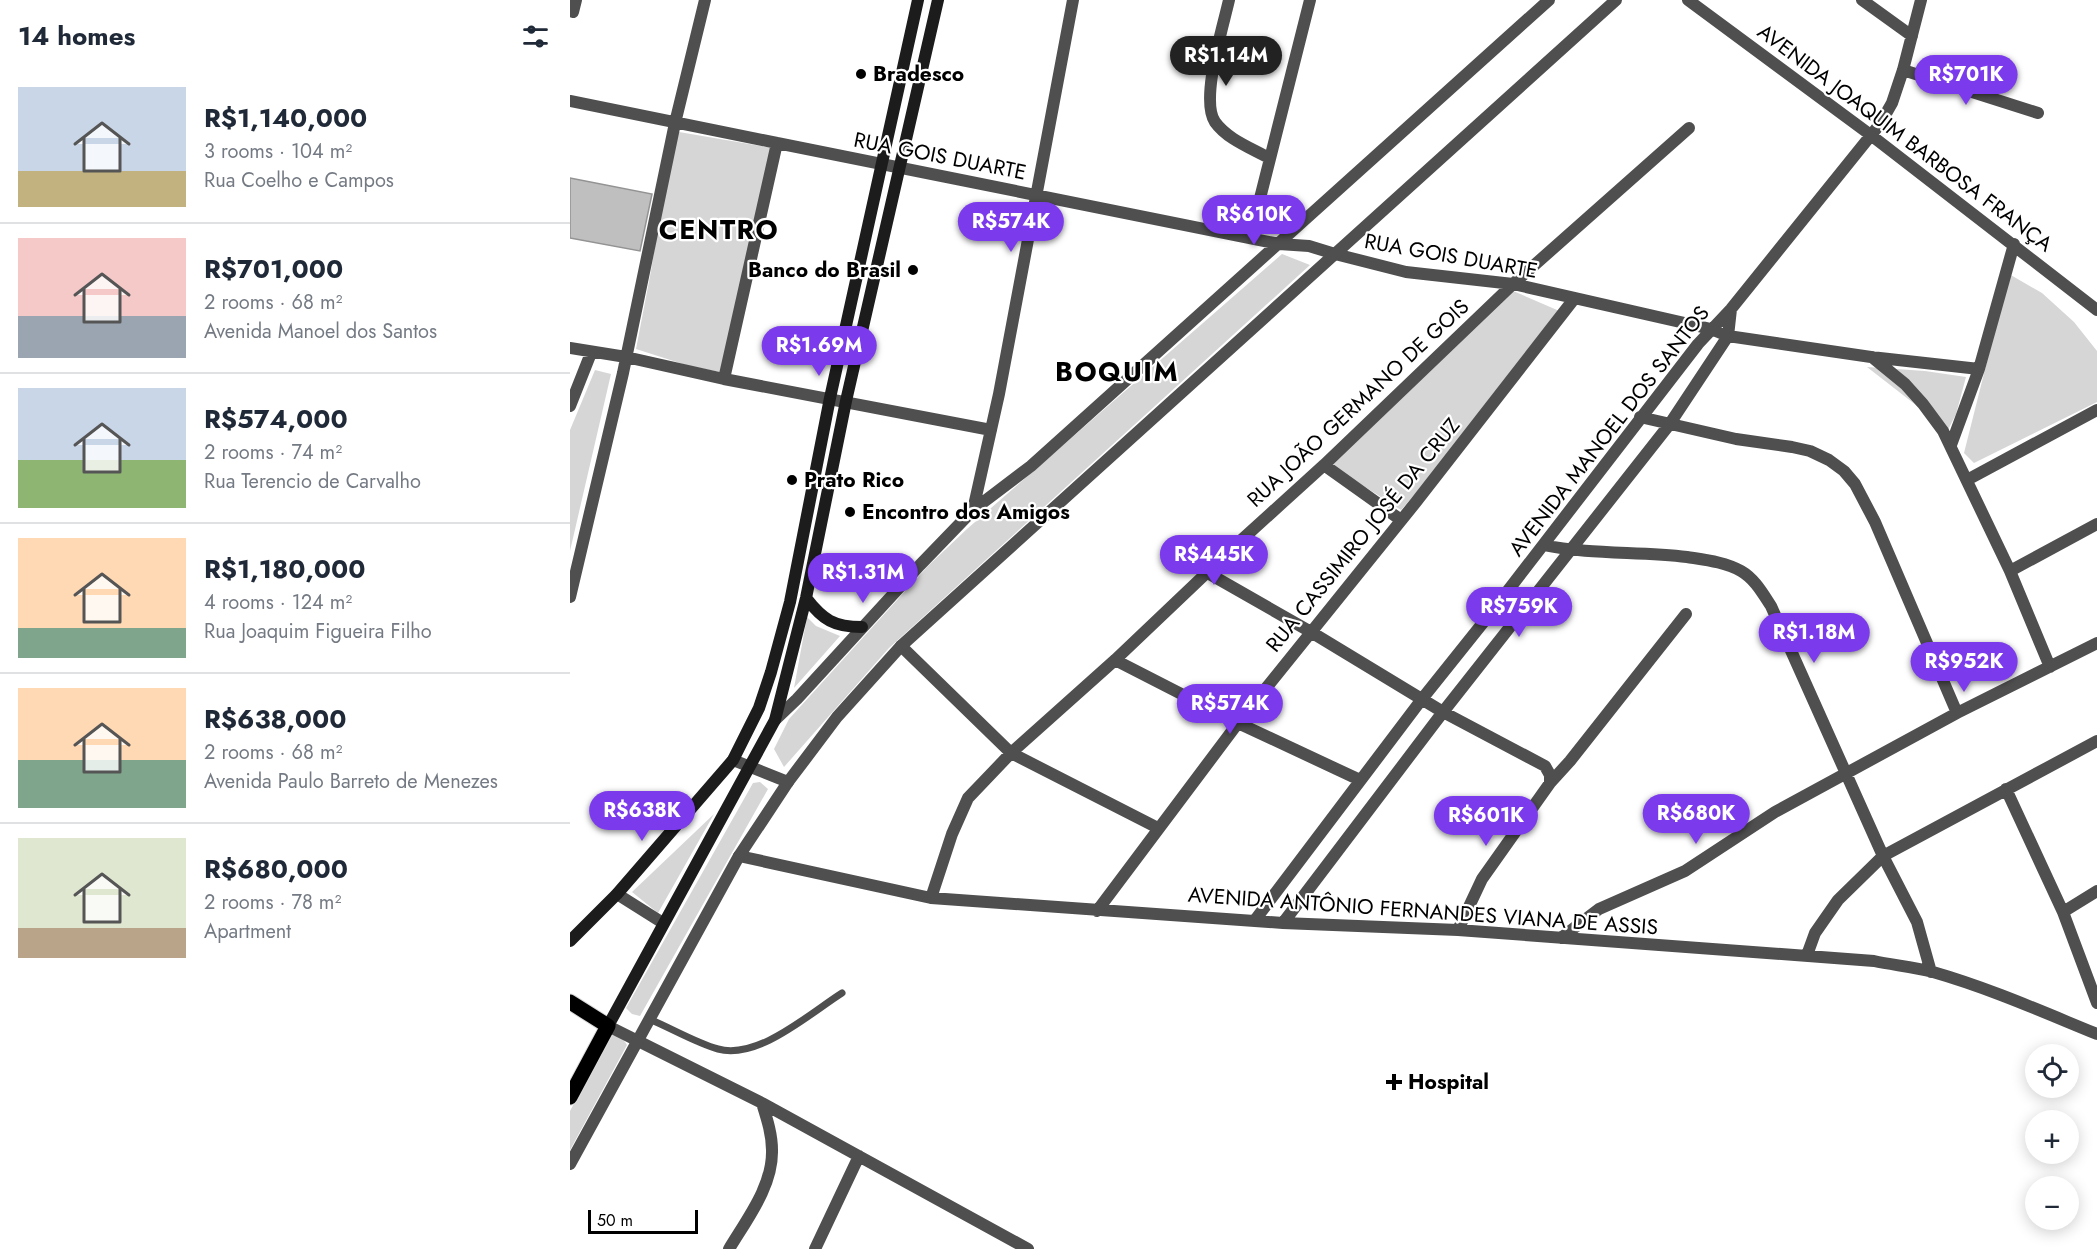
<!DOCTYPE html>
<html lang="en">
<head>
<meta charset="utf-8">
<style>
  :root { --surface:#fff; --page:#f6f6f7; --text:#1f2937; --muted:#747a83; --line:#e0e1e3; --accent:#7c3aed }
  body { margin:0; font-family:Jost,sans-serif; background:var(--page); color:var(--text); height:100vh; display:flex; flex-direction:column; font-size:22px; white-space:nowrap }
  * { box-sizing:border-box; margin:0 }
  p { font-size:20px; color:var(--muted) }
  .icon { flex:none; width:33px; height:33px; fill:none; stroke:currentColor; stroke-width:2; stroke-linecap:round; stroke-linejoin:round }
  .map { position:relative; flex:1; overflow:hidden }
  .sheet { display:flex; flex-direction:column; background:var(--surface); width:570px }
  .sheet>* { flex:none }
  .tools { position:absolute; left:1455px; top:1044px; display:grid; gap:12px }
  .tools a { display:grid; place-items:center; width:54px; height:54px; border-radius:50%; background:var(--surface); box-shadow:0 3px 15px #0003; font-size:30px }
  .scale { position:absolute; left:18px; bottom:15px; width:110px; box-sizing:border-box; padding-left:6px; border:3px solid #000; border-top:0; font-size:16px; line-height:21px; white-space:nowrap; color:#000; -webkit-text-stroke:4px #fff; paint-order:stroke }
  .price { position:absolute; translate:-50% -51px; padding:0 14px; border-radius:21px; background:var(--accent); color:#fff; font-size:20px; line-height:39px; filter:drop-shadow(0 2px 3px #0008) }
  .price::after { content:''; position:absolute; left:50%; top:36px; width:18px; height:14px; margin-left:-9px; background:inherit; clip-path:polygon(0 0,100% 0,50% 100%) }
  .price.active { background:#222; color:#fff }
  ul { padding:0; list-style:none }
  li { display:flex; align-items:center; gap:18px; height:150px; padding:0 18px }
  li+li { border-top:2px solid var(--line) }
  li span { display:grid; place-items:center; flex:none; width:168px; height:120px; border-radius:0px; color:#555 }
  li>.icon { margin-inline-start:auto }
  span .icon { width:72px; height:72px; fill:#fffc; stroke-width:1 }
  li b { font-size:26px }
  h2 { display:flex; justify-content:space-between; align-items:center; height:72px; padding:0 18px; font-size:26px }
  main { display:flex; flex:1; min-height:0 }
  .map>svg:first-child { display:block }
  .green { fill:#d6d6d6 }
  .building { fill:#bfbfbf; stroke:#939393; stroke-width:1.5 }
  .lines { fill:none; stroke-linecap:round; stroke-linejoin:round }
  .primary-casing { stroke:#dbdbdb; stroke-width:17 }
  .service { stroke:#4f4f4f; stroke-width:7 }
  .minor { stroke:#4f4f4f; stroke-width:12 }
  .tertiary { stroke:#4f4f4f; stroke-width:12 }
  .secondary { stroke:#1c1c1c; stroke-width:12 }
  .primary { stroke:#000; stroke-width:15 }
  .poi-dot { fill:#000; stroke:#fff; stroke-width:2 }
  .labels { text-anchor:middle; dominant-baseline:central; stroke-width:4.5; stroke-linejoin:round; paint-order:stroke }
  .poi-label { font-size:21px; font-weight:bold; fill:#000; stroke:#fff; text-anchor:start }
  .street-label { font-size:21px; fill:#000; stroke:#fff }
  .district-label { font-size:27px; font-weight:bold; letter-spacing:1.5px; fill:#000; stroke:#fff }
</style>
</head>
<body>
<main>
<section class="sheet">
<h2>14 homes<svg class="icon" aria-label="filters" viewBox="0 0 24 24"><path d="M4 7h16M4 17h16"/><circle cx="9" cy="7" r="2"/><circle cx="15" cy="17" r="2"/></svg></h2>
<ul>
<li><span style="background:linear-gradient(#c9d6e8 70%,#c2b280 0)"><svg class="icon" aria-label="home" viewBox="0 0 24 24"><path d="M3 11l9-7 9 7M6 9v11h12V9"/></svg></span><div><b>R$1,140,000</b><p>3 rooms · 104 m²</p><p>Rua Coelho e Campos</p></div></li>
<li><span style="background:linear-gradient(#f6c9c9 65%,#9aa5b1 0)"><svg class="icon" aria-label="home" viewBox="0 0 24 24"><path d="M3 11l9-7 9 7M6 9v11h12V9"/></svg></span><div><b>R$701,000</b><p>2 rooms · 68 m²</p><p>Avenida Manoel dos Santos</p></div></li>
<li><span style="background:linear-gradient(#c9d6e8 60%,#8fb573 0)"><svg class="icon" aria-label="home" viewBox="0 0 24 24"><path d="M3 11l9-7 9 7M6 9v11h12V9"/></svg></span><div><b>R$574,000</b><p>2 rooms · 74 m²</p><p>Rua Terencio de Carvalho</p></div></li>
<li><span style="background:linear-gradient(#ffd9b3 75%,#7fa58c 0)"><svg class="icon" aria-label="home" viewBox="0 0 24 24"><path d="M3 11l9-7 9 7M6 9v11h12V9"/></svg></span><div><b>R$1,180,000</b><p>4 rooms · 124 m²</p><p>Rua Joaquim Figueira Filho</p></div></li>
<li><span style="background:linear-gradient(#ffd9b3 60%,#7fa58c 0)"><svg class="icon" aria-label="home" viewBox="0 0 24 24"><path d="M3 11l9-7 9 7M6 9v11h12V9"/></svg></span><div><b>R$638,000</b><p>2 rooms · 68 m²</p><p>Avenida Paulo Barreto de Menezes</p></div></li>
<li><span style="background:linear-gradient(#dfe7d0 75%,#b9a48a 0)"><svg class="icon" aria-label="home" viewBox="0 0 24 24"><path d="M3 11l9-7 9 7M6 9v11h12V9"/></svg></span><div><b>R$680,000</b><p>2 rooms · 78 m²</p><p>Apartment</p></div></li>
</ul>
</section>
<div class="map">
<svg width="1527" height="1249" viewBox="0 0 1527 1249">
  <rect width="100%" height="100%" fill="#fff"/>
  <path class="green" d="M104,125L109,132L208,149L159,374L116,365L66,349L81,271Z
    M712,254L740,265L319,648L214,767L204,749L219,719L358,566L397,529Z
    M1439,274L1472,293L1504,322L1527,351V402L1404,463L1394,453Z
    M941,290L994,313L916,413L831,510L758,463Z
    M1297,367L1355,371L1396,377L1386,414L1378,430Z
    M25,370L41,374L0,551V430Z
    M237,617L246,626L270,636L224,688Z
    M190,782L198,789L70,1016L62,1014L56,1008L183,783Z
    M144,814L88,913L62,892Z
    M41,1035C48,1035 53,1038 57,1045L0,1150V1111Z"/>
  <path class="building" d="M0,178L82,194L70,251L0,238Z"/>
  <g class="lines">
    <defs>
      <path id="primary" d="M0,1002L38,1026L0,1097"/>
    </defs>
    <use href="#primary" class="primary-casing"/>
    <path class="service" d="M79,1019C101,1028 126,1043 148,1049C188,1060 239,1014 272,993"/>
    <path class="minor" d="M659,0C653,27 630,100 645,122C657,139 681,148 699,158
      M1118,0L1302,136L1527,310
      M1292,0L1342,36
      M3,12L6,0
      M1333,70L1468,113
      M0,101L207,143L154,379L56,357L0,348
      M207,143L709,244L739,246L765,254L836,272L943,284L1141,329L1158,336L1301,357L1409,369
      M680,238L740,0
      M1302,357L1335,384L1353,404L1373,431L1440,571L1480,667
      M154,379L421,430
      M0,406L21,353
      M1070,417L1166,439L1222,447L1240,451L1259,460L1274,471L1285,484L1305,522L1387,713
      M1381,445L1409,369L1444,244
      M754,465L831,520
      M1397,480L1527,410
      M403,510L429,394L503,0
      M973,545C1021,555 1069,551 1117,557C1136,560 1155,562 1171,571C1185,579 1193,594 1201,606L1313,856L1347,922L1361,972
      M1440,571L1527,524
      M636,572L741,632L873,712L975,766L980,775V783L912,879L888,930
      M0,597L53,373L105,123L135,0
      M331,646L441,753L588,828
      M545,660L668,723L790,780
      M205,720L227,699L350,565L403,510L461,466L979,0
      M163,760L218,782
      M980,783L1000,761L1116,614
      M1436,789L1493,912L1527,1003
      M169,856L361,898L713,923L888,930L1304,961C1323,965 1343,967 1363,972C1419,988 1473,1012 1527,1034
      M47,894L93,923
      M361,898L382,834L398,798L441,753L545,660L667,544L754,465L943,284L1119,128
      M527,911L668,723L846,502L1004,299
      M1493,912L1527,891
      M685,920L852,699L916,619L1128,344L1161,309L1310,124L1322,103L1333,70L1351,0
      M713,923L873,712L1099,425L1158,336L1161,309
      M991,938L1029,909L1115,871L1205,812L1387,713L1527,643
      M1237,955L1245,933L1268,900L1313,856L1527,741
      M38,1026L192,1103L458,1249
      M159,1249C177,1219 203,1186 202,1150C202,1134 197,1119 192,1103
      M245,1249L289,1156"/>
    <path class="tertiary" d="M0,1164L169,856L218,782L267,717L331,646L1046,0"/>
    <path class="secondary" d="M236,598C253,620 264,627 292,627
      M0,941L47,894L163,760L189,708L201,672L220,602L260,398L348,0
      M38,1026L205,720L236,598L276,401L368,0"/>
    <use href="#primary" class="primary"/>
  </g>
  <g class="poi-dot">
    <circle cx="291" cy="74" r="6"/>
    <circle cx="343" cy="270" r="6"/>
    <circle cx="222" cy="480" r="6"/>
    <circle cx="280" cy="512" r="6"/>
    <path d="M821 1073h6v6h6v6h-6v6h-6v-6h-6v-6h6z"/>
  </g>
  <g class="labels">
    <g class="poi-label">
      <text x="303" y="74">Bradesco</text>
      <text x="331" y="270" text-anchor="end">Banco do Brasil</text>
      <text x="234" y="480">Prato Rico</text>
      <text x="292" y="512">Encontro dos Amigos</text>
      <text x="838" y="1082">Hospital</text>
    </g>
    <g class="street-label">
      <text transform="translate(1335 138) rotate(37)">AVENIDA JOAQUIM BARBOSA FRANÇA</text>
      <text transform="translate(370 156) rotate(11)">RUA GOIS DUARTE</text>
      <text transform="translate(881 256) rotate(10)">RUA GOIS DUARTE</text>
      <text transform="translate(788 403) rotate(-43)">RUA JOÃO GERMANO DE GOIS</text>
      <text transform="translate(1039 431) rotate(-52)">AVENIDA MANOEL DOS SANTOS</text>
      <text transform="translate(793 535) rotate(-51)">RUA CASSIMIRO JOSÉ DA CRUZ</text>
      <text transform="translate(853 911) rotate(4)">AVENIDA ANTÔNIO FERNANDES VIANA DE ASSIS</text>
    </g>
    <g class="district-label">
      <text x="149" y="229">CENTRO</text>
      <text x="547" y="371">BOQUIM</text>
    </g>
  </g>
</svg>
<div class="tools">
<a><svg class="icon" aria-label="locate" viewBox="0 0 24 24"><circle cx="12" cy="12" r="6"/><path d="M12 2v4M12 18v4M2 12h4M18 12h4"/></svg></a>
<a>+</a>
<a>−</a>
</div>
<div class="scale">50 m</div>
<b class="price active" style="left:656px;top:87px">R$1.14M</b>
<b class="price" style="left:1396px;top:106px">R$701K</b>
<b class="price" style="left:684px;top:246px">R$610K</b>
<b class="price" style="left:441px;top:253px">R$574K</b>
<b class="price" style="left:249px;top:377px">R$1.69M</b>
<b class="price" style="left:644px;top:586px">R$445K</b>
<b class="price" style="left:293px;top:604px">R$1.31M</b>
<b class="price" style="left:949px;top:638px">R$759K</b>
<b class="price" style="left:1244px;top:664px">R$1.18M</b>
<b class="price" style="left:1394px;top:693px">R$952K</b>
<b class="price" style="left:660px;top:735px">R$574K</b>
<b class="price" style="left:72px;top:842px">R$638K</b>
<b class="price" style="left:1126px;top:845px">R$680K</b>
<b class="price" style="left:916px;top:847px">R$601K</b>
</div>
</main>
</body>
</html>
